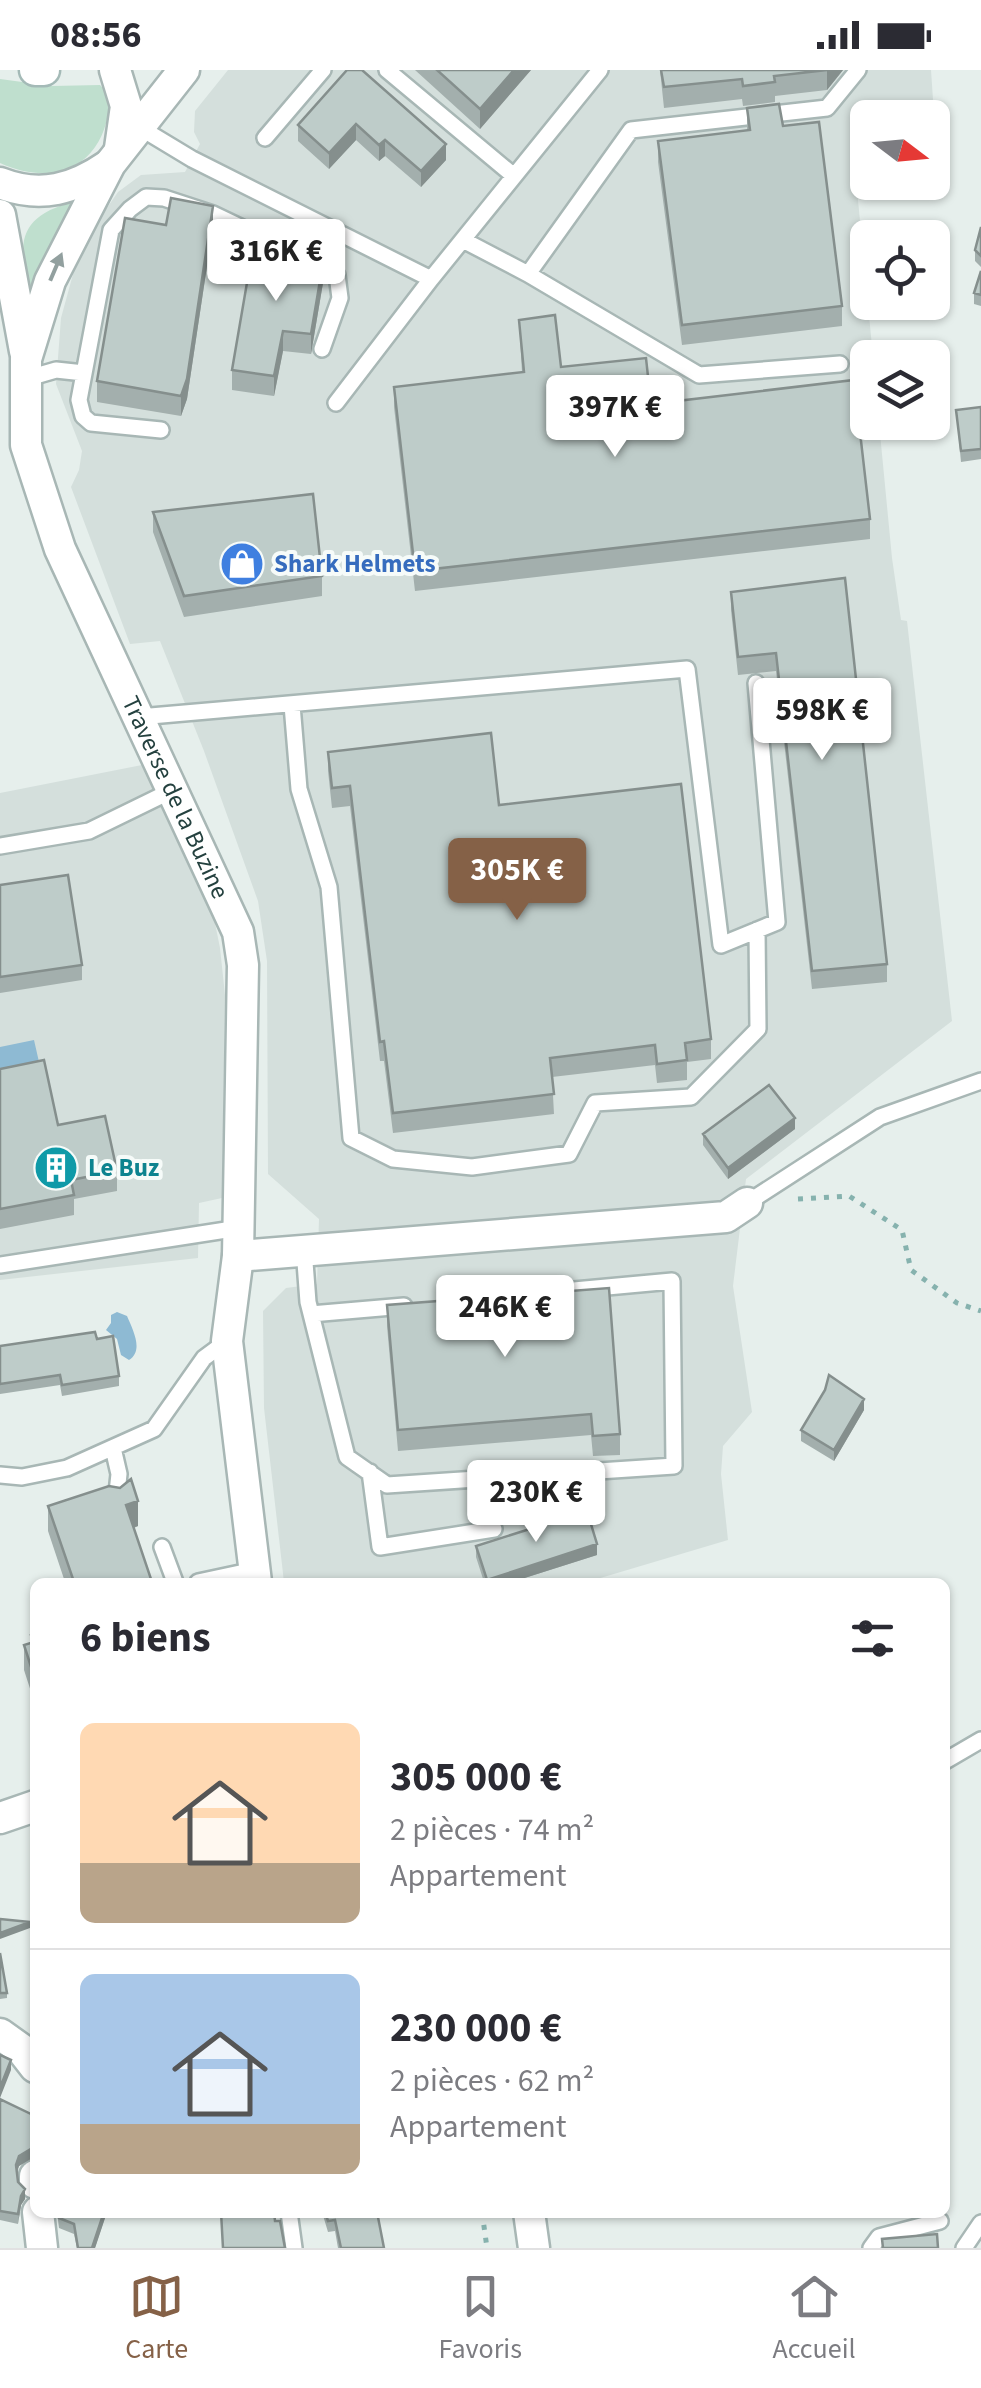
<!DOCTYPE html>
<html lang="fr">
<head>
<meta charset="utf-8">
<style>
  :root { --surface:#fff; --page:#f7f7f7; --text:#2b2b33; --muted:#7c7c81; --line:#e1e1e2; --accent:#856147 }
  body { margin:0; font-family:"Source Sans 3",sans-serif; background:var(--page); color:var(--text); height:100vh; display:flex; flex-direction:column; font-size:38px; white-space:nowrap }
  * { box-sizing:border-box; margin:0 }
  p { font-size:32px; color:var(--muted) }
  .icon { flex:none; width:55px; height:55px; fill:none; stroke:currentColor; stroke-width:2; stroke-linecap:round; stroke-linejoin:round }
  .map { position:relative; flex:1; overflow:hidden }
  .sheet { position:absolute; left:30px; top:1508px; width:920px; height:640px; display:flex; flex-direction:column; background:var(--surface); border-radius:15px; box-shadow:0 2px 8px #0004 }
  .sheet>* { flex:none }
  .needle { width:65px; rotate:106deg }
  .controls { position:absolute; left:850px; top:30px; display:grid; gap:20px }
  .controls a { display:grid; place-items:center; width:100px; height:100px; border-radius:15px; background:var(--surface); box-shadow:0 2px 8px #0004; font-size:50px }
  .price { position:absolute; translate:-50% -85px; padding:0 22px; border-radius:10px; background:#fff; color:#222; font-size:32px; line-height:65px; filter:drop-shadow(0 2px 5px #0008) }
  .price::after { content:''; position:absolute; left:50%; top:60px; width:30px; height:22px; margin-left:-15px; background:inherit; clip-path:polygon(0 0,100% 0,50% 100%) }
  .price.current { background:var(--accent); color:#fff }
  ul { padding:0; list-style:none }
  li { display:flex; align-items:center; gap:30px; height:250px; padding:0 50px }
  li+li { border-top:2px solid var(--line) }
  li span { display:grid; place-items:center; flex:none; width:280px; height:200px; border-radius:15px; color:#555 }
  li>.icon { margin-inline-start:auto }
  span .icon { width:120px; height:120px; fill:#fffc; stroke-width:1 }
  li b { font-size:42px }
  h2 { display:flex; justify-content:space-between; align-items:center; height:120px; padding:0 50px; font-size:42px }
  .status { display:flex; justify-content:space-between; align-items:center; height:70px; padding:0 50px; background:var(--surface); direction:ltr }
  .status svg { height:28px; fill:currentColor }
  .dock { display:flex; justify-content:space-around; align-items:center; height:140px; border-top:2px solid var(--line); background:var(--surface); font-size:28px; color:var(--muted) }
  .dock a { display:grid; justify-items:center; gap:5px }
  .dock .current { color:var(--accent) }
  .map>svg:first-child { display:block }
  .built { fill:#d4dfdc }
  .green { fill:#bfdfce }
  .water { fill:#8ebad3 }
  .lines { fill:none; stroke-linecap:round; stroke-linejoin:round }
  .service-casing { stroke:#a8b7b5; stroke-width:20 }
  .minor-casing { stroke:#a8b7b5; stroke-width:35 }
  .secondary-casing { stroke:#a4bab7; stroke-width:35 }
  .path { stroke:#86b2ae; stroke-width:5; stroke-dasharray:5 8; stroke-linecap:butt }
  .service { stroke:#fff; stroke-width:15 }
  .minor { stroke:#fff; stroke-width:30 }
  .secondary { stroke:#fff; stroke-width:30 }
  .wall { fill:#a3afad }
  .shaded-wall { fill:#858f8d }
  .building { fill:#beccc9; stroke:#858f8d; stroke-width:2.5 }
  .oneway { fill:#92a09f }
  .labels { text-anchor:middle; dominant-baseline:central; stroke-width:8; stroke-linejoin:round; paint-order:stroke }
  .shop-label { font-size:25px; font-weight:bold; fill:#366cbe; stroke:#f6fbf9; text-anchor:start }
  .street-label { font-size:25px; fill:#24413f; stroke:#f6fbf9 }
  .culture-label { font-size:25px; font-weight:bold; fill:#0d838f; stroke:#f6fbf9; text-anchor:start }
</style>
</head>
<body>
<div class="status"><b>08:56</b><svg viewBox="0 0 49 12"><path d="M0 12V9h3v3zM5 12V6h3v6zM10 12V3h3v9zM15 12V0h3v12zM26 1h20v11H26zM47 4h2v5h-2z"/></svg></div>
<div class="map">
<svg width="981" height="2178" viewBox="0 0 981 2178">
  <rect width="100%" height="100%" fill="#e6efec"/>
  <path class="built" d="M228,0H931L936,74H933L932,48H868L867,77L853,78L873,287L868,288V352L879,353L892,488L901,550L907,551L952,951L746,1109L733,1216L752,1342L723,1376L721,1404L728,1470L587,1512H284L264,1338L263,1241L286,1218L317,1214L319,1149L268,1104L267,891L258,831L204,681L160,571L130,574L71,417L79,400L82,381L56,314L61,248L81,175L118,122L141,105L185,102L200,74L194,62L195,41Z
    M142,695L190,788L214,848L220,878L225,925L222,1128L199,1133L198,1188L0,1210V723Z"/>
  <path class="green" d="M0,9L52,16L100,15L110,26C108,92 60,120 0,93Z
    M76,131L47,185L31,233C20,179 10,148 76,131Z"/>
  <path class="water" d="M34,970L39,992L0,1001V977Z
    M117,1242L127,1246C133,1260 144,1281 129,1290L121,1285L117,1269L106,1260L111,1253V1245Z"/>
  <g class="lines">
    <defs>
      <path id="service" d="M387,0L514,106
        M139,57L192,89L431,209
        M265,68L323,0
        M463,170L528,204L631,60L827,38L858,0
        M528,204L699,305L840,294
        M25,309L56,300L84,303
        M336,333L431,209L600,0
        M161,360L91,353L83,346L79,330L111,160L130,139L146,127L164,128L213,144L263,168L324,189L337,205L340,228L322,279
        M292,635L299,719L329,817L351,1068L393,1089L472,1097L569,1084L595,1033L691,1027L758,959L757,860
        M139,647L687,599L721,875L777,852L756,613
        M0,776L89,761L173,720
        M747,1133L880,1047L981,1011
        M304,1179L308,1232L347,1387L387,1415L674,1396L672,1211L477,1229
        M0,1195L239,1158
        M311,1244L404,1236
        M113,1378L119,1404L116,1432
        M370,1402L380,1477L494,1459
        M0,1405L22,1407L67,1398L154,1359L204,1288L227,1271
        M162,1477L175,1512
        M198,1512L254,1500
        M945,1691L981,1670
        M289,2142L294,2178
        M871,2178L879,2167L940,2151
        M964,2178L981,2153"/>
      <g id="minor">
        <path d="M115,0L126,36L120,78"/>
        <path id="s1" d="M184,0L110,94L50,211L26,289V375L60,479L238,862L243,895L238,1186L227,1271L256,1512"/>
        <path d="M0,113C41,129 74,119 109,95"/>
        <path d="M0,145L25,281"/>
        <path d="M238,1186L726,1147L747,1133"/>
        <path d="M0,1748L35,1736"/>
        <path d="M0,1964L21,1979L35,1997"/>
        <path d="M35,2106V2113"/>
        <path d="M38,2142L42,2178"/>
        <path d="M529,2142L534,2178"/>
      </g>
      <path id="secondary" d="M35,0H44"/>
    </defs>
    <use href="#service" class="service-casing"/>
    <use href="#minor" class="minor-casing"/>
    <use href="#secondary" class="secondary-casing"/>
    <path class="path" d="M798,1129L849,1126L902,1160L911,1200L957,1233L981,1241
      M482,2142L487,2178"/>
    <use href="#service" class="service"/>
    <use href="#minor" class="minor"/>
    <use href="#secondary" class="secondary"/>
  </g>
  <path class="wall" d="M347,0L446,90L421,117L385,86L379,91L356,70L329,99L298,71V55Z
    M415,0H531L480,59Z
    M660,0H843L827,20L775,26V32L743,36L742,29L664,38Z
    M747,38L783,56L842,236V256L682,275L658,92V71L747,61Z
    M166,155L213,156L187,329L181,346L97,332V311Z
    M981,157V197L975,191V180Z
    M981,201V236L974,234V223Z
    M324,207L311,284L283,281L274,326L232,320V300Z
    M519,250L561,297L651,334L870,449V469L415,521L394,337V317L522,302Z
    M981,337V389L961,392L956,340Z
    M153,442L322,506V526L184,547L153,462Z
    M845,508L887,894V912L812,919L776,601L738,605L731,540V522Z
    M328,682L499,735L711,969V989L687,992V1010L657,1013L655,995L552,1007L554,1044L393,1063L384,991H380L350,736L332,738L328,701Z
    M0,815L82,895V910L0,923Z
    M0,999L58,1055L117,1101V1121L74,1129V1145L0,1159Z
    M795,1059L728,1109L703,1075V1064Z
    M609,1218L620,1364V1385L593,1386L591,1365L398,1381L387,1256V1235Z
    M97,1269L119,1306V1316L62,1326L60,1315L0,1324V1276Z
    M825,1320L864,1340L834,1391L801,1371V1360Z
    M48,1436L138,1456L134,1458L152,1512H65L48,1461Z
    M476,1476L597,1485L512,1512H484L476,1487Z
    M35,1563V1634L24,1600V1575L31,1572V1565Z
    M0,1883L7,1923V1928L0,1929Z
    M0,2029L34,2087L19,2096L17,2102L18,2112L25,2129L21,2135L18,2154L0,2150Z
    M57,2142H107L95,2178H77L74,2164L59,2158Z
    M322,2142H377L384,2178H338L335,2161L328,2162Z"/>
  <path class="shaded-wall" d="M514,0H531L480,59V39Z
    M827,0H843L827,20Z
    M356,54V70L329,99V83Z
    M385,70V86L379,91V75Z
    M446,74V90L421,117V101Z
    M213,136V156L187,329L181,346V326Z
    M324,187V207L311,284V264Z
    M283,261V281L274,326V306Z
    M795,1048V1059L728,1109V1098Z
    M864,1329V1340L834,1391V1380Z
    M138,1431V1456L126,1460V1435Z
    M597,1474V1485L512,1512H487V1510Z
    M30,1852V1858L0,1869V1863Z
    M11,1990V2000L0,2028V2018Z
    M35,2074L34,2087L19,2096L16,2105V2095L19,2086Z
    M25,2119V2129L21,2135L18,2154L21,2126Z
    M104,2142H107L95,2178H92Z"/>
  <path class="building" d="M347,0H362L446,74L421,101L385,70L379,75L356,54L329,83L298,55Z
    M437,0H514L480,39Z
    M661,0H827L774,6L775,12L743,16L742,9L664,17Z
    M779,34L783,56L819,52L842,236L682,255L658,71L750,60L747,38Z
    M171,128L213,136L187,309L181,326L97,311L125,148L166,155Z
    M981,157V186L975,180Z
    M254,172L321,183L324,187L311,264L283,261L274,306L232,300Z
    M981,201V225L974,223Z
    M555,245L561,297L646,288L651,334L854,310L870,449L415,501L394,317L524,302L519,250Z
    M981,337V379L961,381L956,340Z
    M313,424L322,506L184,526L153,442Z
    M845,508L887,894L812,901L776,583L738,587L731,522Z
    M491,663L499,735L681,714L711,969L685,973L687,990L657,994L655,975L550,988L554,1024L393,1043L384,971L380,972L350,716L332,718L328,682Z
    M68,805L82,895L0,907V815Z
    M44,990L58,1055L105,1046L117,1101L71,1110L74,1125L0,1139V999Z
    M769,1015L795,1048L728,1098L703,1064Z
    M609,1218L620,1364L593,1366L591,1344L398,1360L387,1235Z
    M95,1262L97,1269L113,1266L119,1306L62,1315L60,1305L0,1314V1276Z
    M829,1305L864,1329L834,1380L801,1360L825,1320Z
    M131,1409L138,1431L126,1435L152,1512H74L48,1436L109,1416L120,1418Z
    M587,1441L597,1474L487,1510L476,1476Z
    M35,1563V1609L24,1575L34,1572L31,1565Z
    M0,1849L30,1852L0,1863Z
    M0,1883L7,1923H0Z
    M0,1985L11,1990L0,2018Z
    M0,2029L35,2046L34,2077L19,2086L16,2095L18,2112L25,2119L21,2126L18,2144L0,2141Z
    M58,2142H104L92,2178H78L74,2154L59,2148Z
    M221,2142H274L275,2151H280L285,2178H223Z
    M325,2142H377L384,2178H341L335,2150L328,2151Z
    M937,2164L938,2178H883L882,2169Z"/>
  <defs><path id="oneway-solid" d="M-6-.8H1V-3.2L6.5 0L1 3.2V.8H-6Z" transform="scale(2.5)"/></defs>
  <use class="oneway" href="#oneway-solid" transform="translate(56 197) rotate(-67)"/>
  <defs>
    <symbol id="shop-disc" viewBox="-11 -11 22 22"><circle r="9.5" fill="#3f7fe0" stroke="#f6fbf9"/><path d="M-5-2.5h2.3a2.7 3.5 0 0 1 5.4 0H5L5.5 6h-11ZM-1.5-2.5h3a1.5 2.3 0 0 0-3 0Z" fill="#fff"/></symbol>
    <symbol id="building-disc" viewBox="-11 -11 22 22"><circle r="9.5" fill="#0f9aa8" stroke="#f6fbf9"/><path d="M-4-6H4V6H1V3H-1V6H-4ZM-2.5-4.3h1.7v1.8h-1.7ZM.8-4.3h1.7v1.8H.8ZM-2.5-1h1.7V.8h-1.7ZM.8-1h1.7V.8H.8Z" fill="#fff"/></symbol>
  </defs>
  <g fill-rule="evenodd">
    <use href="#shop-disc" x="217" y="469" width="50" height="50"/>
    <use href="#building-disc" x="31" y="1073" width="50" height="50"/>
  </g>
  <g class="labels">
    <g class="shop-label">
      <text x="274" y="494">Shark Helmets</text>
    </g>
    <g class="street-label">
      <text stroke="none"><textPath href="#s1" startOffset="802">Traverse de la Buzine</textPath></text>
    </g>
    <g class="culture-label">
      <text x="88" y="1098">Le Buz</text>
    </g>
  </g>
</svg>
<div class="controls">
<a><svg class="needle" viewBox="-14 -14 28 28"><path d="M0-13l5 13h-10z" fill="#e53935"/><path d="M0 13l5-13h-10z" fill="#7c7c81"/></svg></a>
<a><svg class="icon" aria-label="locate" viewBox="0 0 24 24"><circle cx="12" cy="12" r="6"/><path d="M12 2v4M12 18v4M2 12h4M18 12h4"/></svg></a>
<a><svg class="icon" aria-label="layers" viewBox="0 0 24 24"><path d="M12 4l9 5-9 5-9-5zM3 14l9 5 9-5"/></svg></a>
</div>
<b class="price" style="left:276px;top:234px">316K €</b>
<b class="price" style="left:615px;top:390px">397K €</b>
<b class="price" style="left:822px;top:693px">598K €</b>
<b class="price current" style="left:517px;top:853px">305K €</b>
<b class="price" style="left:505px;top:1290px">246K €</b>
<b class="price" style="left:536px;top:1475px">230K €</b>
<section class="sheet">
<h2>6 biens<svg class="icon" aria-label="filters" viewBox="0 0 24 24"><path d="M4 7h16M4 17h16"/><circle cx="9" cy="7" r="2"/><circle cx="15" cy="17" r="2"/></svg></h2>
<ul>
<li><span style="background:linear-gradient(#ffd9b3 70%,#b9a48a 0)"><svg class="icon" aria-label="home" viewBox="0 0 24 24"><path d="M3 11l9-7 9 7M6 9v11h12V9"/></svg></span><div><b>305 000 €</b><p>2 pièces · 74 m²</p><p>Appartement</p></div></li>
<li><span style="background:linear-gradient(#a9c7e8 75%,#b9a48a 0)"><svg class="icon" aria-label="home" viewBox="0 0 24 24"><path d="M3 11l9-7 9 7M6 9v11h12V9"/></svg></span><div><b>230 000 €</b><p>2 pièces · 62 m²</p><p>Appartement</p></div></li>
</ul>
</section>
</div>
<nav class="dock">
<a class="current"><svg class="icon" aria-label="map" viewBox="0 0 24 24"><path d="M3 6l6-2 6 2 6-2v14l-6 2-6-2-6 2zM9 4v14M15 6v14"/></svg>Carte</a>
<a><svg class="icon" aria-label="saved" viewBox="0 0 24 24"><path d="M7 4h10v16l-5-4-5 4z"/></svg>Favoris</a>
<a><svg class="icon" aria-label="home" viewBox="0 0 24 24"><path d="M3 11l9-7 9 7M6 9v11h12V9"/></svg>Accueil</a>
</nav>
</body>
</html>
